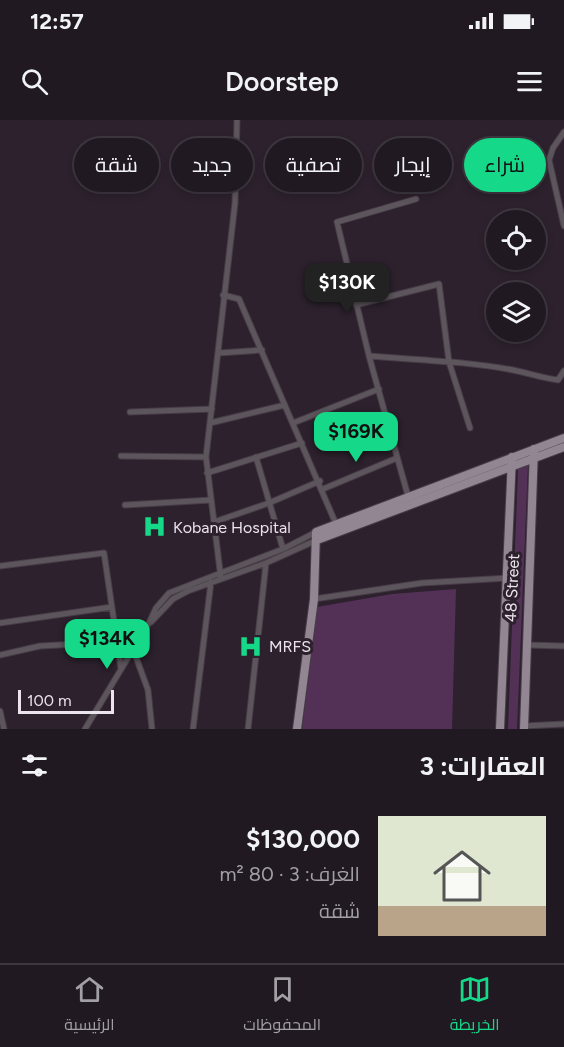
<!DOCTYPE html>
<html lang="ar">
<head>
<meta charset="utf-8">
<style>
  :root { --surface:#211922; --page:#29222a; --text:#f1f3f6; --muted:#a2a0a5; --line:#3e3840; --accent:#15d989 }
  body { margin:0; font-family:Figtree,Cairo,sans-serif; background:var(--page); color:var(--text); direction:rtl; height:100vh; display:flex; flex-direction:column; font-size:22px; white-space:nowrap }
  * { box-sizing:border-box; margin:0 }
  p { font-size:20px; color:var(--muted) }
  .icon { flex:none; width:33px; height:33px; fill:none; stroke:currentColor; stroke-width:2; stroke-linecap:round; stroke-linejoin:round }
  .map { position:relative; height:609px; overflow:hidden; direction:ltr }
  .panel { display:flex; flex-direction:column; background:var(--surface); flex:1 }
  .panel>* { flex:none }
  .banner { position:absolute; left:18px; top:18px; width:528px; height:54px; direction:rtl; display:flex; gap:12px }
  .controls { position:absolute; left:486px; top:90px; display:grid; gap:12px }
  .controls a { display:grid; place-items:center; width:60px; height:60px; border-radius:50%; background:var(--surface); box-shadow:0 3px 9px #0003,0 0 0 2px var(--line); font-size:30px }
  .scale { position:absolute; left:18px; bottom:15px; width:96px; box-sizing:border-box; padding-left:6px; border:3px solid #ebe4ec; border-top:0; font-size:16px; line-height:21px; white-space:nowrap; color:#ebe4ec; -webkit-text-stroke:4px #2c212d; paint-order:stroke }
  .price { position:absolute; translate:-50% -51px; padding:0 14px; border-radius:12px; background:var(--accent); color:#111; font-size:20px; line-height:39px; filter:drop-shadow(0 2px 3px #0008) }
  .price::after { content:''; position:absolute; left:50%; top:36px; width:18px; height:14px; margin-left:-9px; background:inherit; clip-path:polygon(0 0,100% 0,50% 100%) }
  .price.active { background:#222; color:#fff }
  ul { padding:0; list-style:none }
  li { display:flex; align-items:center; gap:18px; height:150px; padding:0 18px }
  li+li { border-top:2px solid var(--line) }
  li span { display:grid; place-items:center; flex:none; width:168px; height:120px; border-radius:0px; color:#555 }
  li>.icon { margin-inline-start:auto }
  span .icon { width:72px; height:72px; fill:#fffc; stroke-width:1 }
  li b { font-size:26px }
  h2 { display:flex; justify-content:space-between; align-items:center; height:72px; padding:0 18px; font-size:26px }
  .chip { padding:0 21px; border-radius:27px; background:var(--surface); box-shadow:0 3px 9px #0003,0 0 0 2px var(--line); font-size:21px; line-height:54px }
  .chip.active { background:var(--accent); color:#111 }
  .status { display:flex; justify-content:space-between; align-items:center; height:42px; padding:0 30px; background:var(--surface); direction:ltr }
  .status svg { height:16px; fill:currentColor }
  header { display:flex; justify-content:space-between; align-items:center; height:78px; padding:0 18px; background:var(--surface); font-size:27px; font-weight:600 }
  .tab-bar { display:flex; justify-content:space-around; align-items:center; height:84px; border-top:2px solid var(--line); background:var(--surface); font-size:16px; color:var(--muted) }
  .tab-bar a { display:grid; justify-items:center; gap:3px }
  .tab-bar .active { color:var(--accent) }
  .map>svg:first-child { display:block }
  .green { fill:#533056 }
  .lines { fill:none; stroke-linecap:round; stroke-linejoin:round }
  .street-casing { stroke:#473c48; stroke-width:7 }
  .primary-casing { stroke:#473c48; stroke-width:10 }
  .street { stroke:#5c565c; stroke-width:5 }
  .primary { stroke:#918692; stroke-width:8 }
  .labels { text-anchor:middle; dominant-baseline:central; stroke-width:6; stroke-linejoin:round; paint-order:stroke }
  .poi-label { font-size:16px; fill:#ebe4ec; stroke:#2c212d; text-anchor:start }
  .street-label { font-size:16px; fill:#ebe4ec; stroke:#2c212d }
</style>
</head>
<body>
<div class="status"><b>12:57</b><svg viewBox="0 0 49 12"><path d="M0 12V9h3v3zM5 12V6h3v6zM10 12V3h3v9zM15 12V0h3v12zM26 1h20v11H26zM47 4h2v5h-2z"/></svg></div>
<header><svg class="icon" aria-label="menu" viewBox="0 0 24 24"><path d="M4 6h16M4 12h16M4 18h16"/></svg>Doorstep<svg class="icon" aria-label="search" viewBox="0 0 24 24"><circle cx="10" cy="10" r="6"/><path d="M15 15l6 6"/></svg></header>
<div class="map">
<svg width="564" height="609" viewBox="0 0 564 609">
  <rect width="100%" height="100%" fill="#2c212d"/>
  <path class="green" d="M528,345L517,609H508L518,349Z
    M456,469L452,609H302L317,487L392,474Z"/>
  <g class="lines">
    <defs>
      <path id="street" d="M564,12L553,28L549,40L564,106
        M223,175L239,179L336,404
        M356,185L439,164L449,242L470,308
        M219,233L262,230
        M369,236C416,240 466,241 513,250C528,253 542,258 558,260L564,251
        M130,292L212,289
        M210,303L285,285
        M293,303L379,269
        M121,336L206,337
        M256,337L283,429
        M207,353L302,323
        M323,369L397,338
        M408,376L369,236L337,102L416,79
        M125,385L211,380
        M214,402L269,383L320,361
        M0,446L104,433L121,549
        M221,459L206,337L235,83L237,0
        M314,479L422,463L508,458
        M151,502L173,479L188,471L266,443L317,420
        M0,503L112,487
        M527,525L564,526
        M133,529L148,570L152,609
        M0,535L40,526L77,524
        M0,591L4,609
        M524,606L564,604
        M85,609L149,503L156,488L169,473L283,429L316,412
        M193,609L211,462
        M248,609L266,443"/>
      <path id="primary" d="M317,420L564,327
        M297,609L314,479L316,412L564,318
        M500,609L512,337
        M524,609L534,329"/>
    </defs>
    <use href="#street" class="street-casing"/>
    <use href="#primary" class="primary-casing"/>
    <use href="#street" class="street"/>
    <use href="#primary" class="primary"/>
  </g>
  <defs>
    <symbol id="hospital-bare" viewBox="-9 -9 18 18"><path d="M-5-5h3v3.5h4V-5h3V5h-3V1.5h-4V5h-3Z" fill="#15d989" stroke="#2c212d" stroke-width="2.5" paint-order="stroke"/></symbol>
  </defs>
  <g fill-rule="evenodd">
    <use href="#hospital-bare" x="138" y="390" width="33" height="33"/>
    <use href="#hospital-bare" x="234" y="510" width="33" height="33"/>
  </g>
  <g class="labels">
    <g class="poi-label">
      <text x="173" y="407">Kobane Hospital</text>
      <text x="269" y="526">MRFS</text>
    </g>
    <g class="street-label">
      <text transform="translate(512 468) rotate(-87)">48 Street</text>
    </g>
  </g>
</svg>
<div class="controls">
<a><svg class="icon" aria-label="locate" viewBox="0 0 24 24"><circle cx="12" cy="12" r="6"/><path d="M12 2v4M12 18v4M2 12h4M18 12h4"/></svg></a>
<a><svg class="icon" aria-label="layers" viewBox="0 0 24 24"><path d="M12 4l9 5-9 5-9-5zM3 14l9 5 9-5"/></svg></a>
</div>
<div class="scale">100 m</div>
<b class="price active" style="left:347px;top:194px">$130K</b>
<b class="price" style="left:356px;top:343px">$169K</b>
<b class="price" style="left:107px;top:550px">$134K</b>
<div class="banner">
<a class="chip active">شراء</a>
<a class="chip">إيجار</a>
<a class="chip">تصفية</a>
<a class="chip">جديد</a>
<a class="chip">شقة</a>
</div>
</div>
<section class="panel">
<h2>العقارات: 3<svg class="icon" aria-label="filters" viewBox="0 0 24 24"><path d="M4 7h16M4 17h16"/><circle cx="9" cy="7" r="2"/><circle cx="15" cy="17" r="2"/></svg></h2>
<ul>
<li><span style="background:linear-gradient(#dfe7d0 75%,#b9a48a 0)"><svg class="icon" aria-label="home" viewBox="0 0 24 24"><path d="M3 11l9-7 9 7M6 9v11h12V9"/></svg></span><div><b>$130,000</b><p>الغرف: 3 · 80 m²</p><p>شقة</p></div></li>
</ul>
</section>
<nav class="tab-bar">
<a class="active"><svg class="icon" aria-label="map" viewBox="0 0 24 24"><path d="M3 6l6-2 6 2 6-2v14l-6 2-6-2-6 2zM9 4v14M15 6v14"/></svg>الخريطة</a>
<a><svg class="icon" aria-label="saved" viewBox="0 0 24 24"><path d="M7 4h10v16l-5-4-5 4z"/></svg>المحفوظات</a>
<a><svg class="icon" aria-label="home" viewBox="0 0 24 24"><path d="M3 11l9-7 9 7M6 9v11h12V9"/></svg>الرئيسية</a>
</nav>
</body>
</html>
